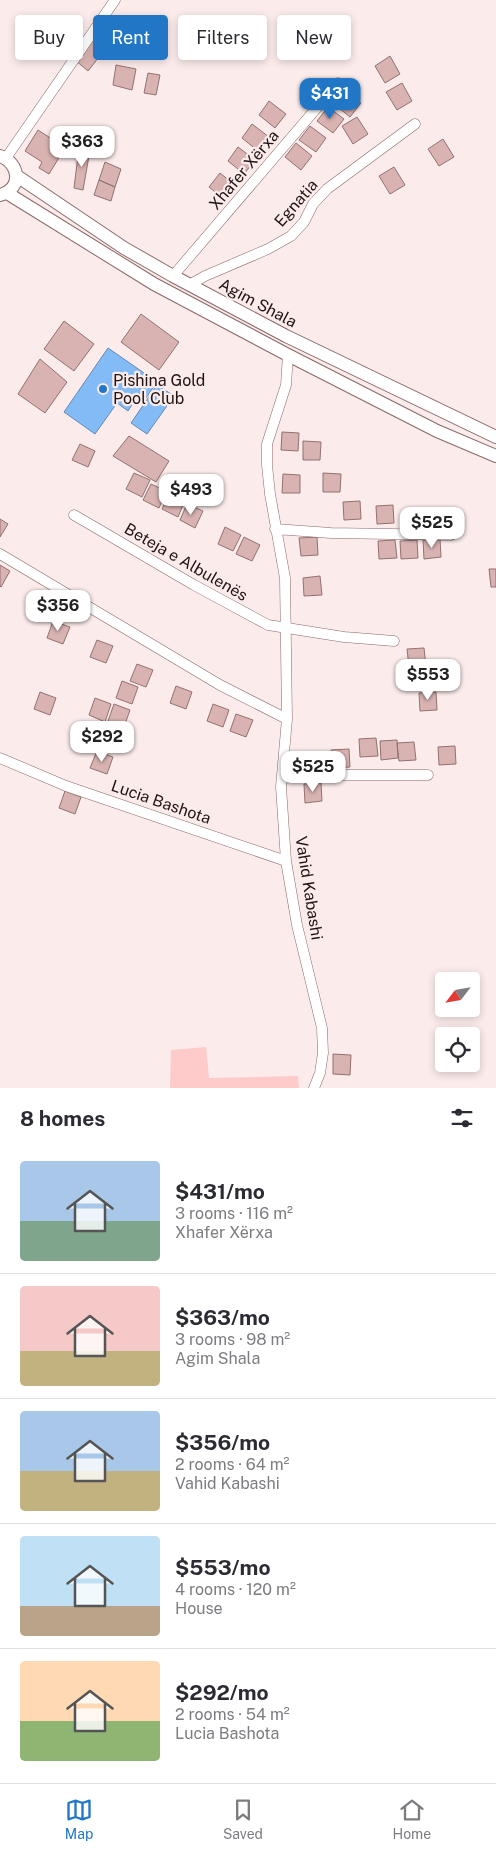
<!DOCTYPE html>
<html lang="en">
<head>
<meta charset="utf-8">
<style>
  :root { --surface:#fff; --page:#f7f7f7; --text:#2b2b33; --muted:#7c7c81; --line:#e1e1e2; --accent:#2177c5 }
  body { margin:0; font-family:"Public Sans",sans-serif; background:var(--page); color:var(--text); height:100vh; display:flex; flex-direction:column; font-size:19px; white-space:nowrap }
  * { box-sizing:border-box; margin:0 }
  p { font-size:16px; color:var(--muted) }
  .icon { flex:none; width:28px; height:28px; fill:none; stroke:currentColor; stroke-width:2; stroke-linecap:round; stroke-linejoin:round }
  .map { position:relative; height:1088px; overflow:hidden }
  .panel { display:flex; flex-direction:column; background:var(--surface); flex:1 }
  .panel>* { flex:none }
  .top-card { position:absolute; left:15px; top:15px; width:466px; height:45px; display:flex; gap:10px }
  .needle { width:32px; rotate:239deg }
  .fabs { position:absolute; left:435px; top:972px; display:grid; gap:10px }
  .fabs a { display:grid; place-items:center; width:45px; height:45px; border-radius:5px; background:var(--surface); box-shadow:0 2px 8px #0003; font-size:25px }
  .price { position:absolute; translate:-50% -42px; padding:0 11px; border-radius:10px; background:#fff; color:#222; font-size:16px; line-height:32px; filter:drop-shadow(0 1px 2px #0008) }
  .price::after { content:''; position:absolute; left:50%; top:30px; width:15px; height:11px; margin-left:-8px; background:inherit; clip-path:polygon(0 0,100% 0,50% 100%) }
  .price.current { background:var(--accent); color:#fff }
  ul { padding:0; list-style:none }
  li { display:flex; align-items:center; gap:15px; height:125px; padding:0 20px }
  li+li { border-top:1px solid var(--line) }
  li span { display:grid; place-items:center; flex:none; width:140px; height:100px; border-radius:5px; color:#555 }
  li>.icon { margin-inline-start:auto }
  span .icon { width:60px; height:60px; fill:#fffc; stroke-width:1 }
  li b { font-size:21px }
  h2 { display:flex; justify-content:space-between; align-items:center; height:60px; padding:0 20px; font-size:21px }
  .chip { padding:0 18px; border-radius:5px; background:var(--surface); box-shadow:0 2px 8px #0003; font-size:18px; line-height:45px }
  .chip.current { background:var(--accent); color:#fff }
  .tab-bar { display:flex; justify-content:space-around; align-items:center; height:70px; border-top:1px solid var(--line); background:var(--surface); font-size:14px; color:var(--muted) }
  .tab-bar a { display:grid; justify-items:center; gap:2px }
  .tab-bar .current { color:var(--accent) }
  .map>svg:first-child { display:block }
  .green { fill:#fecaca }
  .water { fill:#83bbf7; stroke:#6589b3 }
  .building { fill:#d8b3b2; stroke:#937171 }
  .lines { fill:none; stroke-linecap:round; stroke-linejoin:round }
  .minor-casing { stroke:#8a6868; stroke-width:11 }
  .major-casing { stroke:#8a6868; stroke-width:14 }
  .minor { stroke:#fff; stroke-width:10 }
  .major { stroke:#fff; stroke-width:12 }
  .poi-dot { fill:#2177c5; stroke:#fbebeb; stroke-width:2 }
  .labels { text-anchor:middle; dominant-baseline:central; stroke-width:4.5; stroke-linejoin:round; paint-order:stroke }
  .street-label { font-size:16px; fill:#201313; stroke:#fbebeb }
  .poi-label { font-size:16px; fill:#201313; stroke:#fbebeb; text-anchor:start }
</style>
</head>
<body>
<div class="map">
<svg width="496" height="1088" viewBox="0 0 496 1088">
  <rect width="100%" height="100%" fill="#fbebeb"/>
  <path class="green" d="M206,1047L209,1078L298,1076L299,1088H170L171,1050Z"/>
  <path class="water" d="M108,348L157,382L146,398L139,393L128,411L117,403L95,434L64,412Z
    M157,385L174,396L147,434L131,423Z"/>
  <path class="building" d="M129,28L142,39L134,48L121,37Z
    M97,32L110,43L88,71L75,60Z
    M390,56L400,74L385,83L375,66Z
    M116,65L136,69L132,90L113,85Z
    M148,73L160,75L156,95L144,93Z
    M402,83L412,101L397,110L386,92Z
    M345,90L361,103L350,117L334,104Z
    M269,101L286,114L275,128L259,115Z
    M328,107L344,119L333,133L317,121Z
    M357,117L368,134L353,144L342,126Z
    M252,124L269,137L258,151L242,138Z
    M310,126L326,138L316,152L299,140Z
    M38,130L55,141L50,149L60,156L49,174L39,168L42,162L25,151Z
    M443,139L454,157L439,166L428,149Z
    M296,143L312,156L301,170L285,157Z
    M79,147L90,150L83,190L74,188Z
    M238,147L255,160L244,174L228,161Z
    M105,162L121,169L115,187L99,180Z
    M394,167L405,185L390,194L379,176Z
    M220,173L236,186L225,200L209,187Z
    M99,180L115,187L111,201L94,195Z
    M141,314L179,342L159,370L121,342Z
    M64,321L94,344L74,371L44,349Z
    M40,359L67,382L45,413L18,394Z
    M282,432L299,433L298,451L281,450Z
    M129,436L169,461L156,482L113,456Z
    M303,441L321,442L320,460H303Z
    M80,444L95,451L88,467L72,460Z
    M134,473L150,480L142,497L126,489Z
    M323,473L341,474L340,492H323Z
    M283,474L300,475V493H282Z
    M151,484L166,491L159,508L143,500Z
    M170,493L185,500L178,517L162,509Z
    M360,501L361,519L344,520L343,502Z
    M187,504L203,511L195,528L180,520Z
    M393,505L394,523L377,524L376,506Z
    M0,519L8,524L0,537Z
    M225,527L241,535L233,551L218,544Z
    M244,537L260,545L252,561L236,554Z
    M317,537L318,555L301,556L299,538Z
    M440,539L441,557L424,559L423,540Z
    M395,540L397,558L379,559L378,541Z
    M417,540L418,558L401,559L400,541Z
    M0,565L10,571L1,587L0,586Z
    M489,569H496V587H491Z
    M320,576L322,595L304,596L303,578Z
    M53,621L70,627L63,644L47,638Z
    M97,640L113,646L106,663L90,657Z
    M424,648L426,666L409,667L407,649Z
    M137,664L153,670L146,687L130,681Z
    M122,681L138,687L132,704L116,698Z
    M176,686L192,692L186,709L170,703Z
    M40,692L56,698L50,715L34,709Z
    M436,692L437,710L420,711L419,693Z
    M95,698L111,704L105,722L89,715Z
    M114,704L130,710L124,727L108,721Z
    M213,704L229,710L223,727L207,721Z
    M236,714L253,720L246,737L230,731Z
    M106,727L122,733L116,750L100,744Z
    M376,738L378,756L360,757L359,739Z
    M397,740L398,758L381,760L380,741Z
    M414,742L416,760L399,761L397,743Z
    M455,746L456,764L439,765L438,747Z
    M349,749L350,767L333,768L331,750Z
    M97,751L113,757L107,774L90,768Z
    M321,783L322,801L305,803L304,784Z
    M65,791L81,797L75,814L59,808Z
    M333,1054L351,1055L350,1075L333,1074Z"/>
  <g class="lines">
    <defs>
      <path id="minor" d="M6,158L115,0
        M173,276L338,83
        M189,285L205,276L268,249L291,236L304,222L313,204L327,189L415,124
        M288,355L286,385L267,444V465L270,494L285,578L287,719L281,787L286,861L297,925L322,1028L323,1053L320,1073L314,1088
        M74,515L194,585L268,625L344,637L394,641
        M275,529L331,533L451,535
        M0,554L220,685L287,719
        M0,758L66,786L286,861
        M282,778L323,775H428"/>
      <path id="major" d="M0,156C20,163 23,189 0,195
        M17,176L124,248L173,276L286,336L496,437
        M7,193L154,284L288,355L437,431L496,456"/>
    </defs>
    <use href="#minor" class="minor-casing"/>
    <use href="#major" class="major-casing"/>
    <use href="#minor" class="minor"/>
    <use href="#major" class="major"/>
  </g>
  <circle class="poi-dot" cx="103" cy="389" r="5"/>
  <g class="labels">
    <g class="street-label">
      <text transform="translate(244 170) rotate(-50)">Xhafer Xërxa</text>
      <text transform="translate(296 203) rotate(-49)">Egnatia</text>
      <text transform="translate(258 303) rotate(28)">Agim Shala</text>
      <text transform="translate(186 562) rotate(30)">Beteja e Albulenës</text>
      <text transform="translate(161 802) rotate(19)">Lucia Bashota</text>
      <text transform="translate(309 888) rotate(81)">Vahid Kabashi</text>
    </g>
    <g class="poi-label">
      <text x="113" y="380">Pishina Gold<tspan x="113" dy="18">Pool Club</tspan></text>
    </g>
  </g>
</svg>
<div class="fabs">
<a><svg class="needle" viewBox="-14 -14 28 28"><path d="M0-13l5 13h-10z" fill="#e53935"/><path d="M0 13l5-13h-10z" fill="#7c7c81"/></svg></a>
<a><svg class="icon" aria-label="locate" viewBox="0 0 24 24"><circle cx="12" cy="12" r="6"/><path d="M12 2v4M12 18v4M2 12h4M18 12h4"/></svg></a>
</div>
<b class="price current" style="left:330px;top:120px">$431</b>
<b class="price" style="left:82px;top:168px">$363</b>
<b class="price" style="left:191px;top:516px">$493</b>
<b class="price" style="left:432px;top:549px">$525</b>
<b class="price" style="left:58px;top:632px">$356</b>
<b class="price" style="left:428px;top:701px">$553</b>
<b class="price" style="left:102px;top:763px">$292</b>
<b class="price" style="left:313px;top:793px">$525</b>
<div class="top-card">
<a class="chip">Buy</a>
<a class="chip current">Rent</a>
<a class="chip">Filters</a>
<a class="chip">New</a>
</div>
</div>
<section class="panel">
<h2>8 homes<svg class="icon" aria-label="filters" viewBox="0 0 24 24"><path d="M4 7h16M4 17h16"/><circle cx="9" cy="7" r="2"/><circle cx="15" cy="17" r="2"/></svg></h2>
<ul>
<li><span style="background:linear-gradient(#a9c7e8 60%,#7fa58c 0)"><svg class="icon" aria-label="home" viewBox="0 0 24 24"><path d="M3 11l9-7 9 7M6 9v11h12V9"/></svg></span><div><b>$431/mo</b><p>3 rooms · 116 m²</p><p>Xhafer Xërxa</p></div></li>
<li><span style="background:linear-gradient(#f6c9c9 65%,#c2b280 0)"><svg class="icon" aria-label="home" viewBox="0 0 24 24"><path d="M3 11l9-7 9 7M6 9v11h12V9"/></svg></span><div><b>$363/mo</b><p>3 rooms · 98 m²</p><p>Agim Shala</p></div></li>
<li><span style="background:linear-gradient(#a9c7e8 60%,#c2b280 0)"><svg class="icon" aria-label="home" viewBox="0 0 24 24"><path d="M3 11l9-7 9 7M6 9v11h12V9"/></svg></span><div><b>$356/mo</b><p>2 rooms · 64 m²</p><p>Vahid Kabashi</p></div></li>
<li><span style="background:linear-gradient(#bfe0f5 70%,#b9a48a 0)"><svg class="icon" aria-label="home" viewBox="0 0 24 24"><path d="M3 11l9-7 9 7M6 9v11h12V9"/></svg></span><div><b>$553/mo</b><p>4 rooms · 120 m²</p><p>House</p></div></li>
<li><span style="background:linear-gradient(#ffd9b3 60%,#8fb573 0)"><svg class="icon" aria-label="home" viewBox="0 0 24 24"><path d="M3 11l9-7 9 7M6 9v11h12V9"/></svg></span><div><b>$292/mo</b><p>2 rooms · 54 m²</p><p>Lucia Bashota</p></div></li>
</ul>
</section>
<nav class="tab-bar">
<a class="current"><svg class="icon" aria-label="map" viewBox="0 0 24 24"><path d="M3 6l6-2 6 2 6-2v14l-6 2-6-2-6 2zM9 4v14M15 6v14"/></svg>Map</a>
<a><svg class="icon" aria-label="saved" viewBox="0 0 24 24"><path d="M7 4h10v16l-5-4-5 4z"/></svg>Saved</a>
<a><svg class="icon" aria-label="home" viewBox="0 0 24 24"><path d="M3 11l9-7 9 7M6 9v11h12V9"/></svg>Home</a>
</nav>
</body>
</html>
